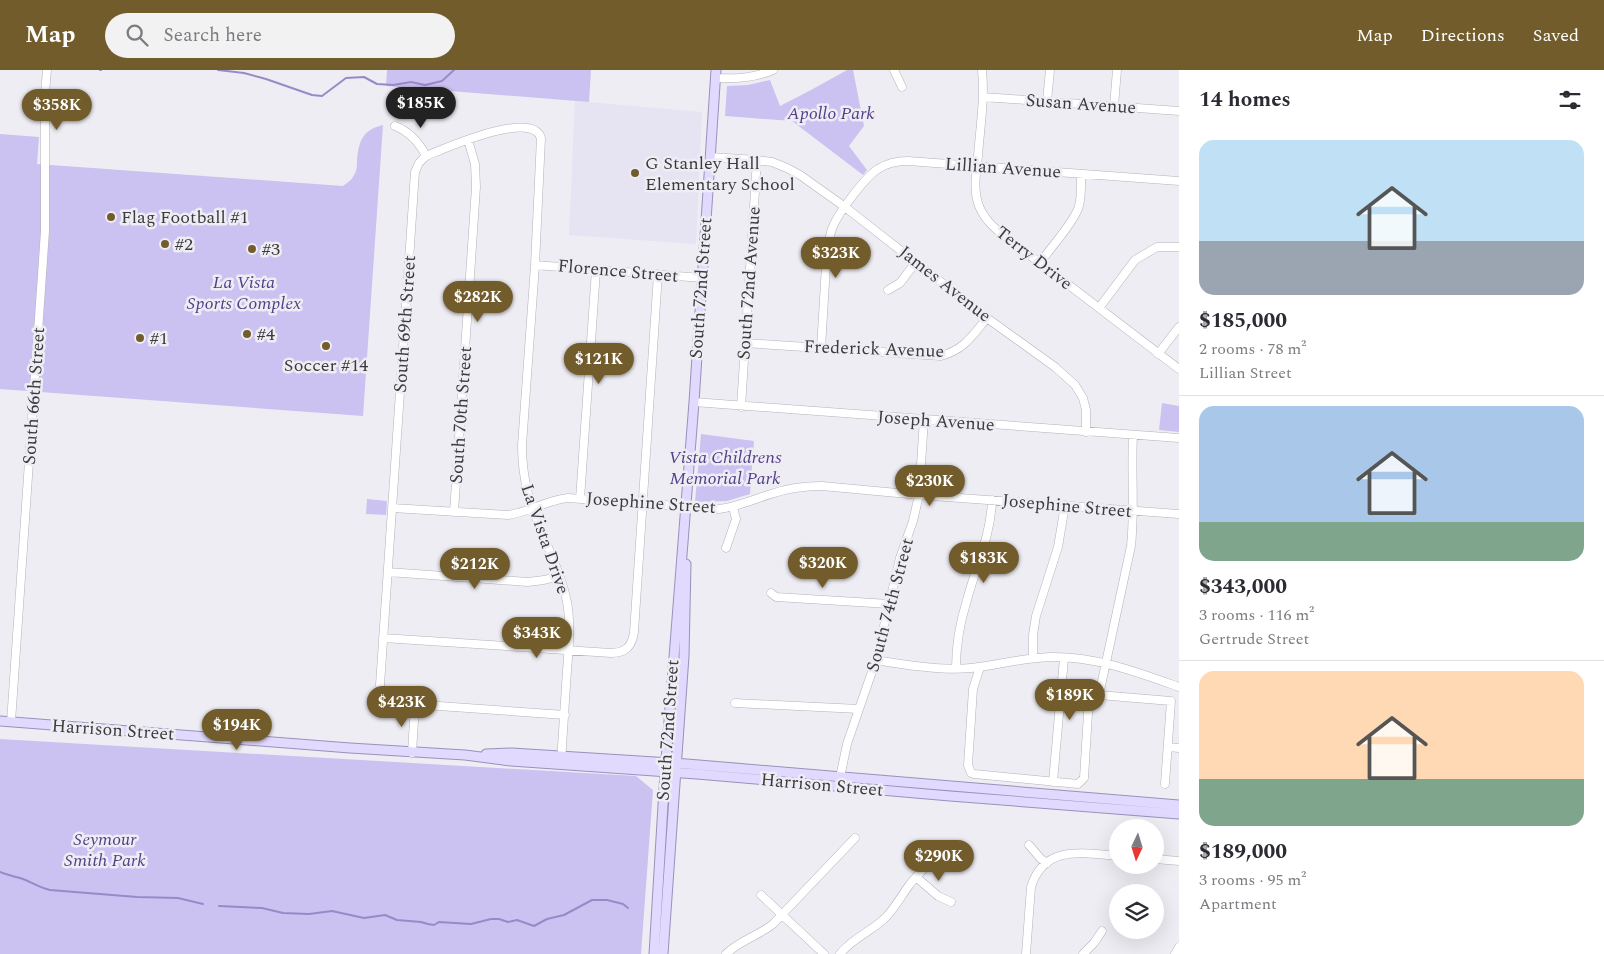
<!DOCTYPE html>
<html lang="en">
<head>
<meta charset="utf-8">
<style>
  :root { --surface:#fff; --page:#f2f2f3; --text:#2b2b33; --muted:#7c7c81; --line:#e1e1e2; --accent:#725c2c }
  body { margin:0; font-family:Spectral,serif; background:var(--page); color:var(--text); height:100vh; display:flex; flex-direction:column; font-size:19px; white-space:nowrap }
  * { box-sizing:border-box; margin:0 }
  p { font-size:16px; color:var(--muted) }
  .icon { flex:none; width:28px; height:28px; fill:none; stroke:currentColor; stroke-width:2; stroke-linecap:round; stroke-linejoin:round }
  .map { position:relative; flex:1; overflow:hidden }
  .drawer { display:flex; flex-direction:column; background:var(--surface); width:425px }
  .drawer>* { flex:none }
  .needle { width:32px; rotate:184deg }
  .tools { position:absolute; left:1109px; top:749px; display:grid; gap:10px }
  .tools a { display:grid; place-items:center; width:55px; height:55px; border-radius:50%; background:var(--surface); box-shadow:0 5px 20px #0002; font-size:25px }
  .price { position:absolute; translate:-50% -42px; padding:0 11px; border-radius:18px; background:var(--accent); color:#fff; font-size:16px; line-height:32px; filter:drop-shadow(0 1px 2px #0008) }
  .price::after { content:''; position:absolute; left:50%; top:30px; width:15px; height:11px; margin-left:-8px; background:inherit; clip-path:polygon(0 0,100% 0,50% 100%) }
  .price.current { background:#222; color:#fff }
  ul { padding:0; list-style:none }
  li { display:grid; align-content:center; gap:10px; height:265px; padding:0 20px }
  li+li { border-top:1px solid var(--line) }
  li span { display:grid; place-items:center; height:155px; border-radius:15px; color:#555 }
  li>.icon { margin-inline-start:auto }
  span .icon { width:90px; height:90px; fill:#fffc; stroke-width:1 }
  li b { font-size:21px }
  h2 { display:flex; justify-content:space-between; align-items:center; height:60px; padding:0 20px; font-size:21px }
  header { display:flex; align-items:center; gap:30px; box-sizing:border-box; height:70px; padding:0 25px; background:var(--accent); color:#fff }
  header strong { font-size:24px }
  nav { display:flex; gap:28px; margin-inline-start:auto; font-size:18px }
  .search { width:350px; height:45px; background:var(--page); display:flex; align-items:center; gap:12px; box-sizing:border-box; padding:0 18px; border-radius:28px; color:var(--muted); font-size:19px }
  main { display:flex; flex:1; min-height:0 }
  .map>svg:first-child { display:block }
  .built { fill:#e6e3f2 }
  .green { fill:#ccc2f1 }
  .lines { fill:none; stroke-linecap:round; stroke-linejoin:round }
  .stream { stroke:#988ac8; stroke-width:2 }
  .minor-casing { stroke:#b3b2b9; stroke-width:9 }
  .major-casing { stroke:#9a91ba; stroke-width:11 }
  .minor { stroke:#fff; stroke-width:8 }
  .major { stroke:#e1d9fe; stroke-width:9 }
  .poi-dot { fill:#725c2c; stroke:#eeedf4; stroke-width:2 }
  .labels { text-anchor:middle; dominant-baseline:central; stroke-width:5; stroke-linejoin:round; paint-order:stroke }
  .street-label { font-size:18px; fill:#3b3a3d; stroke:#eeedf4 }
  .park-label { font-size:18px; font-style:italic; fill:#543e89; stroke:#eeedf4 }
  .poi-label { font-size:18px; fill:#3b3a3d; stroke:#eeedf4; text-anchor:start }
</style>
</head>
<body>
<header>
<strong>Map</strong>
<div class="search"><svg class="icon" aria-label="search" viewBox="0 0 24 24"><circle cx="10" cy="10" r="6"/><path d="M15 15l6 6"/></svg>Search here</div>
<nav><a>Map</a><a>Directions</a><a>Saved</a></nav>
</header>
<main>
<div class="map">
<svg width="1179" height="884" viewBox="0 0 1179 884">
  <rect width="100%" height="100%" fill="#eeedf4"/>
  <path class="built" d="M575,31L702,42L696,174L569,165Z"/>
  <path class="green" d="M387,0H591L589,32L386,16Z
    M847,0H853L864,56L849,76L867,100L863,105L792,51L725,46L727,16L748,15L770,10L780,36L811,20Z
    M383,55L363,346L0,319V64L39,67L37,94L343,116C347,113 352,110 354,105C357,101 357,95 357,90C359,70 363,60 383,55Z
    M1162,333L1179,336V362L1159,360Z
    M701,364L754,371L750,424L727,431L695,432Z
    M367,429L387,431L386,445L366,444Z
    M0,669L636,706L653,720L641,884H0Z"/>
  <g class="lines">
    <path class="stream" d="M100,0H101
      M218,0L244,3L266,9L312,25L322,26L346,8L364,7L377,14L393,15L411,12L425,15L442,11L454,0
      M0,802C8,806 16,806 23,809C33,813 40,818 50,820L137,827L178,828L203,834
      M219,836L262,838L283,843L309,844L332,841L364,848L385,845L397,850L421,852L428,854L434,855L439,852L471,854L491,849H499L508,852L517,850L534,856L547,849L564,845L592,830H607L623,834L628,838"/>
    <defs>
      <path id="minor" d="M894,0L902,17
        M982,0C985,29 980,58 978,86C976,102 973,121 979,136C983,147 990,154 998,161L1179,299
        M715,8C736,9 754,8 773,0
        M983,27L1179,41
        M1047,31L1050,0
        M1114,36L1117,0
        M395,56C410,62 419,72 426,86
        M710,87L757,90L772,92L787,98L800,105L845,137L987,248L1055,297L1075,315L1083,328L1086,340V362
        M1040,193C1051,177 1071,156 1078,139C1082,128 1081,115 1081,104
        M535,195L702,208
        M888,220L900,213L916,192
        M1099,238L1135,190L1157,177H1179
        M745,273L941,286C965,279 972,266 987,248
        M821,278L827,180C829,171 830,162 834,154C841,140 865,107 878,99C887,93 898,91 908,91L1179,111
        M1158,284L1179,257
        M694,332L1179,368
        M741,337L757,90
        M580,429L596,200
        M392,438L508,445C529,442 547,430 568,428L719,439C737,437 754,429 771,424C788,418 805,416 822,416L919,425L1179,444
        M454,442L476,117L475,94L468,70
        M726,478L736,449L733,437
        M388,502L528,512L544,510L559,506
        M771,523L776,527L889,534
        M383,568L611,583C626,583 632,576 634,562L658,204
        M1033,588V565L1036,546L1058,477L1065,435
        M876,590C904,595 943,601 971,598C997,595 1023,588 1050,587C1095,586 1137,602 1179,617
        M980,597L973,619L968,695L971,703L974,704L1078,714L1084,708L1089,627L1099,625L1131,476C1135,439 1131,403 1133,366
        M956,598C956,575 960,552 967,530C976,496 991,465 992,430
        M1099,625L1171,631L1165,714
        M735,633L859,639
        M11,652L45,161V23L47,0
        M1168,677L1179,678
        M412,683L415,634
        M561,692C563,661 565,631 567,600C569,578 571,554 567,532C559,494 538,461 528,424C524,408 522,391 522,375L535,195L541,68C532,39 444,79 426,86L419,93L415,102L380,615C382,625 386,630 396,633L565,645
        M1053,712L1064,588
        M838,717L847,674L876,590L900,488L913,451L919,425L924,349
        M1029,775L1041,789L1047,793
        M1155,789L1179,791
        M916,807L938,826L951,832
        M761,825L824,884
        M726,884C739,871 758,866 773,854L855,768
        M840,884C852,868 873,861 887,846C896,836 902,825 910,814C922,799 936,786 953,776
        M1026,884L1031,817C1044,774 1083,783 1118,786
        M1083,884L1094,873L1102,861
        M1175,884L1179,877"/>
      <path id="major" d="M0,651L350,678L465,685L511,691L697,704L950,726L1179,744
        M486,684L512,683L687,694L1179,735
        M654,884L665,702L694,332L716,0
        M663,884L684,586L686,494"/>
    </defs>
    <use href="#minor" class="minor-casing"/>
    <use href="#major" class="major-casing"/>
    <use href="#minor" class="minor"/>
    <use href="#major" class="major"/>
  </g>
  <g class="poi-dot">
    <circle cx="635" cy="103" r="5"/>
    <circle cx="111" cy="147" r="5"/>
    <circle cx="165" cy="174" r="5"/>
    <circle cx="252" cy="179" r="5"/>
    <circle cx="247" cy="264" r="5"/>
    <circle cx="140" cy="268" r="5"/>
    <circle cx="326" cy="276" r="5"/>
  </g>
  <g class="labels">
    <g class="street-label">
      <text transform="translate(1081 34) rotate(4)">Susan Avenue</text>
      <text transform="translate(1003 98) rotate(4)">Lillian Avenue</text>
      <text transform="translate(1034 188) rotate(38)">Terry Drive</text>
      <text transform="translate(618 201) rotate(5)">Florence Street</text>
      <text transform="translate(749 213) rotate(-86)">South 72nd Avenue</text>
      <text transform="translate(945 214) rotate(38)">James Avenue</text>
      <text transform="translate(701 218) rotate(-86)">South 72nd Street</text>
      <text transform="translate(405 254) rotate(-86)">South 69th Street</text>
      <text transform="translate(874 279) rotate(2)">Frederick Avenue</text>
      <text transform="translate(34 326) rotate(-86)">South 66th Street</text>
      <text transform="translate(461 345) rotate(-86)">South 70th Street</text>
      <text transform="translate(936 351) rotate(4)">Joseph Avenue</text>
      <text transform="translate(651 433) rotate(4)">Josephine Street</text>
      <text transform="translate(1067 436) rotate(5)">Josephine Street</text>
      <text transform="translate(545 469) rotate(71)">La Vista Drive</text>
      <text transform="translate(890 535) rotate(-75)">South 74th Street</text>
      <text transform="translate(113 660) rotate(4)">Harrison Street</text>
      <text transform="translate(668 660) rotate(-86)">South 72nd Street</text>
      <text transform="translate(822 715) rotate(5)">Harrison Street</text>
    </g>
    <g class="park-label">
      <text x="831" y="43">Apollo Park</text>
      <text x="244" y="212">La Vista<tspan x="244" dy="21">Sports Complex</tspan></text>
      <text x="725" y="387">Vista Childrens<tspan x="725" dy="21">Memorial Park</tspan></text>
      <text x="105" y="769">Seymour<tspan x="105" dy="21">Smith Park</tspan></text>
    </g>
    <g class="poi-label">
      <text x="645" y="93">G Stanley Hall<tspan x="645" dy="21">Elementary School</tspan></text>
      <text x="121" y="147">Flag Football #1</text>
      <text x="175" y="174">#2</text>
      <text x="262" y="179">#3</text>
      <text x="257" y="264">#4</text>
      <text x="150" y="268">#1</text>
      <text x="326" y="295" text-anchor="middle">Soccer #14</text>
    </g>
  </g>
</svg>
<div class="tools">
<a><svg class="needle" viewBox="-14 -14 28 28"><path d="M0-13l5 13h-10z" fill="#e53935"/><path d="M0 13l5-13h-10z" fill="#7c7c81"/></svg></a>
<a><svg class="icon" aria-label="layers" viewBox="0 0 24 24"><path d="M12 4l9 5-9 5-9-5zM3 14l9 5 9-5"/></svg></a>
</div>
<b class="price current" style="left:421px;top:59px">$185K</b>
<b class="price" style="left:57px;top:61px">$358K</b>
<b class="price" style="left:836px;top:209px">$323K</b>
<b class="price" style="left:478px;top:253px">$282K</b>
<b class="price" style="left:599px;top:315px">$121K</b>
<b class="price" style="left:930px;top:437px">$230K</b>
<b class="price" style="left:984px;top:514px">$183K</b>
<b class="price" style="left:823px;top:519px">$320K</b>
<b class="price" style="left:475px;top:520px">$212K</b>
<b class="price" style="left:537px;top:589px">$343K</b>
<b class="price" style="left:1070px;top:651px">$189K</b>
<b class="price" style="left:402px;top:658px">$423K</b>
<b class="price" style="left:237px;top:681px">$194K</b>
<b class="price" style="left:939px;top:812px">$290K</b>
</div>
<section class="drawer">
<h2>14 homes<svg class="icon" aria-label="filters" viewBox="0 0 24 24"><path d="M4 7h16M4 17h16"/><circle cx="9" cy="7" r="2"/><circle cx="15" cy="17" r="2"/></svg></h2>
<ul>
<li><span style="background:linear-gradient(#bfe0f5 65%,#9aa5b1 0)"><svg class="icon" aria-label="home" viewBox="0 0 24 24"><path d="M3 11l9-7 9 7M6 9v11h12V9"/></svg></span><div><b>$185,000</b><p>2 rooms · 78 m²</p><p>Lillian Street</p></div></li>
<li><span style="background:linear-gradient(#a9c7e8 75%,#7fa58c 0)"><svg class="icon" aria-label="home" viewBox="0 0 24 24"><path d="M3 11l9-7 9 7M6 9v11h12V9"/></svg></span><div><b>$343,000</b><p>3 rooms · 116 m²</p><p>Gertrude Street</p></div></li>
<li><span style="background:linear-gradient(#ffd9b3 70%,#7fa58c 0)"><svg class="icon" aria-label="home" viewBox="0 0 24 24"><path d="M3 11l9-7 9 7M6 9v11h12V9"/></svg></span><div><b>$189,000</b><p>3 rooms · 95 m²</p><p>Apartment</p></div></li>
</ul>
</section>
</main>
</body>
</html>
